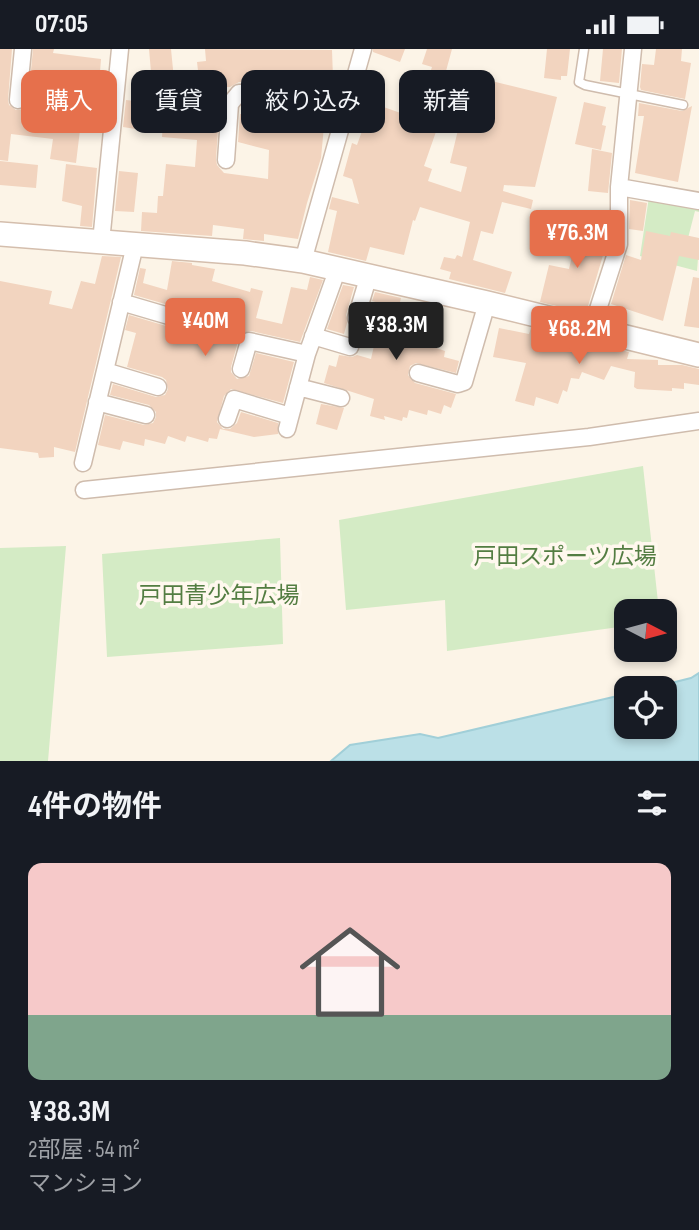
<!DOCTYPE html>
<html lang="ja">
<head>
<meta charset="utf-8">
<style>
  :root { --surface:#171b24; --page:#242831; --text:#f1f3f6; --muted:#9ea1a6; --accent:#e6704c }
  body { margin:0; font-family:"Sofia Sans Condensed","Noto Sans JP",sans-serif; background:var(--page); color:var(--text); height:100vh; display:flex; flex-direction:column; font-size:26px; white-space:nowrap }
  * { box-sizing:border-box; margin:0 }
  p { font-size:23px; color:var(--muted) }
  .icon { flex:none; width:38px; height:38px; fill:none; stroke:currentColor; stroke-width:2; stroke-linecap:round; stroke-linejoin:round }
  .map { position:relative; height:712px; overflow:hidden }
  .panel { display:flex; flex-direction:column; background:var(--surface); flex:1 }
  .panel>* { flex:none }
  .hud { position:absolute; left:21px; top:21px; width:658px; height:63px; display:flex; gap:14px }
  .needle { width:46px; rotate:96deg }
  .controls { position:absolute; left:614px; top:550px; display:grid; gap:14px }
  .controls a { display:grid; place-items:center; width:63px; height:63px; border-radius:14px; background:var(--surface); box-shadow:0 4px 10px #0003; font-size:35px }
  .price { position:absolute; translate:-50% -60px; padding:0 16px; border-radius:7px; background:var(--accent); color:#fff; font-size:23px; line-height:46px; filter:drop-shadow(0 2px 4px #0008) }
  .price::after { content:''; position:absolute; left:50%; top:42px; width:21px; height:16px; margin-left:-10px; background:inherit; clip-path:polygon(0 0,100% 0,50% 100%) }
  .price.active { background:#222; color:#fff }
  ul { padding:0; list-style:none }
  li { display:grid; align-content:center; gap:14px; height:371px; padding:0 28px }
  li span { display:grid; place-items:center; height:217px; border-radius:14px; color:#555 }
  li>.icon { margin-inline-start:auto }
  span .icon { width:126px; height:126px; fill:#fffc; stroke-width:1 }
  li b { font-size:30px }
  h2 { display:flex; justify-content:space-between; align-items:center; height:84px; padding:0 28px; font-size:30px }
  .chip { padding:0 24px; border-radius:14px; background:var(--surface); box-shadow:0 4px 10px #0003; font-size:24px; line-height:63px }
  .chip.active { background:var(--accent); color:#fff }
  .status { display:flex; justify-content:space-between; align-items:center; height:49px; padding:0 35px; background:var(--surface); direction:ltr }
  .status svg { height:19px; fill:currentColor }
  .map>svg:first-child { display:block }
  .green { fill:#d4ebc5 }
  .water { fill:#bbe0e7; stroke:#a1cfd8; stroke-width:2 }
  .building { fill:#f2d4bf }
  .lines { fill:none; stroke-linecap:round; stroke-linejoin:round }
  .lane-casing { stroke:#cfbcad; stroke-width:11 }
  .street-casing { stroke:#cfbcad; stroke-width:19 }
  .secondary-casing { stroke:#d4bead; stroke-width:26 }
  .lane { stroke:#fff; stroke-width:8 }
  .street { stroke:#fff; stroke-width:16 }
  .secondary { stroke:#fff; stroke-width:23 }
  .labels { text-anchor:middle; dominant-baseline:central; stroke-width:7; stroke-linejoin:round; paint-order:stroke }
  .park-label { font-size:23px; fill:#537d42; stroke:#fff8ee }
</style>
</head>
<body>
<div class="status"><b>07:05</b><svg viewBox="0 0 49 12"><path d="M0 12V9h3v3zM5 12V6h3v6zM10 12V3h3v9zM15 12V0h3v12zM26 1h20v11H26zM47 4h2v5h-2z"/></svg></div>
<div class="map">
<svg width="699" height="712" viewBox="0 0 699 712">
  <rect width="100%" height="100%" fill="#fcf4e7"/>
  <path class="green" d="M649,148L699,156V163L695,162L687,193L699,197L697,222L640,207Z
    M643,417L659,562H626V577L447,602L445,551L346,561L339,471Z
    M280,489L283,595L107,608L102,505Z
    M66,497L48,712H0V499Z"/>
  <path class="water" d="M699,624V712H331L350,696L420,685L438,689L626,645V677H665V639H651L691,629Z"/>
  <path class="building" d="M0,0H12L8,51L9,56L16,61L23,60L28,53L33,0H54L53,4L101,10L100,23L107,24L105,46L98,45V50L84,48L76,114L50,110L53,90L11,85L8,112L0,111Z
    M149,0H171L177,61L202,63L201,47L220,52L216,110L217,116L224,124L268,130L269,101L238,93L240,65H244L246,59L268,64L269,54L320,53V55L326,56L321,109L307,154L298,190L264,185V192L243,190L244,180L213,176L212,187L141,182L142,163L157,164L158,147H163L166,115L195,118L197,91L162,88L164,58L154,57Z
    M205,0L332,1L333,29H320V32L239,33L230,38L200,39L197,13L206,12Z
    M373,0H405L400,13L373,3Z
    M427,0H452L446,22L444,21L443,24L431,21L432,18L422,15Z
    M547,0H570L567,27H561V31L544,29Z
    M603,0H622L619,34L600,32Z
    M656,0H682L681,12L691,14L685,50L641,41L640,38L642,15L654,16Z
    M471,27L557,48L535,138L504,136L503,142L533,151L531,160L502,153L493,185L481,182L473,211L512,223L505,244L449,230L451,223L440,220L444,208L455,210L457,206L462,208L470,173L420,158L415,172L413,171L404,206L370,198L366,212L328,203L337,162L329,160L332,148L359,155L352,130L343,127L352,94L357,96L372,54L438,77L424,117L432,120L428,132L461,143L467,118L450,114Z
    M126,51L145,53L142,81L123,78Z
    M584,53L606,58L602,76L606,77L601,101L575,95Z
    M639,54L682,62L692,57L678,133L635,124L644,67H638Z
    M592,100L612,104L608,144L588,142Z
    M0,112L38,116L36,139L0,136Z
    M66,115L97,119L92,178L80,177L82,157L62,152Z
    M119,122L138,124L134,163L115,162Z
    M630,151L647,154L643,182L629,180Z
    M582,165L605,172L599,194L606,196L586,264L540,253L549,216L569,220Z
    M646,182L670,187L671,183L699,189V211L679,207L663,272L611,255L626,206L641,211Z
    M102,207L121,208L75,403L54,398V408L39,409L38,404L0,399V232L52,242L49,255L72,260L81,232L95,235Z
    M172,212L192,214V216L215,220L212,232L250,243L251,239L263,242L256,269L282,275L291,238L307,241L310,228L323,231L300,293L251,282L242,284L239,289L231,318V323L237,330L249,327L256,304L294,313L283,354L231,340L224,347L217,373L223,380H230L237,374L241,363L278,374V385L254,388L220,380L217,390L209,389L208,393L187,387L185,393L168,387L165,395L145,390L144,397L123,392L120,401L98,396L105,366L144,376L153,374L156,368V363L149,356L110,346L113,335L156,348L165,346L168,340L166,331L162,328L127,318L136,284L125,281L129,266L193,285H199L206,279V272L200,265L134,246L140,219L146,220L143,234L167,241Z
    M693,228L699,229V279L684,277Z
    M343,236L354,238L346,266L347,274L344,285L327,280Z
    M375,243L401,249L400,253L441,265L431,297L445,302L444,308L459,312L456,324L416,314L410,317L408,326L415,334L456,345L451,359L444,356L441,365L428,361L427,366L409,361L407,369L403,368L402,372L384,367L385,371L370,367L374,350L324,334L329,316L336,318L339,306L352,308L357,306L371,310L376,288L370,286L379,254L372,252Z
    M499,279L529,285L531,279L550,284L549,289L586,302L589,293L629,303L627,310L658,311V316H682L699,320V336L684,334V340L672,339V342L637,340L634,338L635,323L611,317L604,331L582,323L579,330L571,329L567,343L563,341L558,355L536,348L534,357L515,352L526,314L493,308Z
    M321,355L344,359L337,381L316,375Z"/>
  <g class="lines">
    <defs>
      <path id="lane" d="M584,0L579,33L585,36L683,56"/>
      <path id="street" d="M18,51L23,0
        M226,111L230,55L239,44L351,42
        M619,138L699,152
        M101,193L120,0
        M303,212L363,0
        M121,253L196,275
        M356,269L369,226
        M592,279L619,195V138L633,0
        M313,287L350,298
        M241,320L249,292L307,305
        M105,322L158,338
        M418,324L458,335L464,333L487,254
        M298,338L341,349
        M97,353L146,366
        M227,370L234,350L290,367
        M287,380L307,305L338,219
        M83,414L135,196
        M84,441L589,388L699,372"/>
      <path id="secondary" d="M0,185L245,204L303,212L487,254L699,306"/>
    </defs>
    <use href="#lane" class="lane-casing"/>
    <use href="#street" class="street-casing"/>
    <use href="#secondary" class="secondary-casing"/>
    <use href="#lane" class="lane"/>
    <use href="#street" class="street"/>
    <use href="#secondary" class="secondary"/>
  </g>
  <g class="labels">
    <g class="park-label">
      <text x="565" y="508">戸田スポーツ広場</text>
      <text x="219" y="547">戸田青少年広場</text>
    </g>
  </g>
</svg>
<div class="controls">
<a><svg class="needle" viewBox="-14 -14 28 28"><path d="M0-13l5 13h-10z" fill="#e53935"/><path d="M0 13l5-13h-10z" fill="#9ea1a6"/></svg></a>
<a><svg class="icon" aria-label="locate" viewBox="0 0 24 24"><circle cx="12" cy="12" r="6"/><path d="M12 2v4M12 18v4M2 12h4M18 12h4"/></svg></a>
</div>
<b class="price" style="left:577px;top:221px">¥76.3M</b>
<b class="price" style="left:205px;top:309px">¥40M</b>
<b class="price active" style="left:396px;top:313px">¥38.3M</b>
<b class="price" style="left:579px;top:317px">¥68.2M</b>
<div class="hud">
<a class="chip active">購入</a>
<a class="chip">賃貸</a>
<a class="chip">絞り込み</a>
<a class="chip">新着</a>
</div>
</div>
<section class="panel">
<h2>4件の物件<svg class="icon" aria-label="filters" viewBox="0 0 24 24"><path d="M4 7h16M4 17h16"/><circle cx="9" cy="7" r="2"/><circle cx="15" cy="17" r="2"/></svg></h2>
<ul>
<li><span style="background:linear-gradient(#f6c9c9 70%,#7fa58c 0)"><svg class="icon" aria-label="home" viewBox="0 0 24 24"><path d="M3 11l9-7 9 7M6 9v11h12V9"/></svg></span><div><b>¥38.3M</b><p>2部屋 · 54 m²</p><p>マンション</p></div></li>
</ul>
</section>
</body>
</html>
